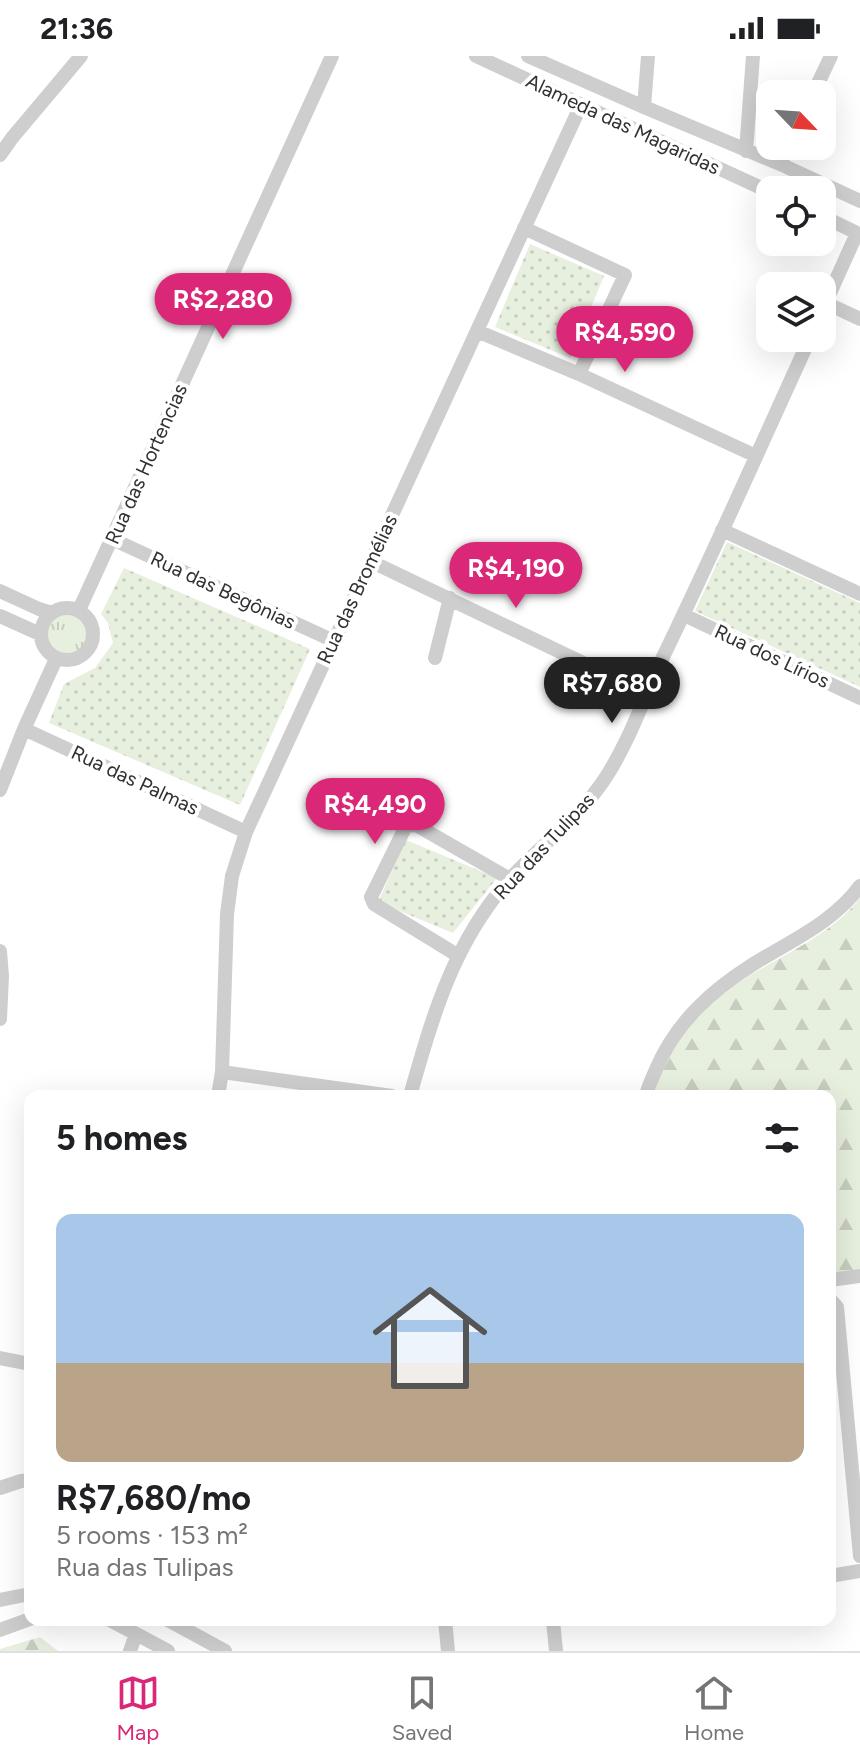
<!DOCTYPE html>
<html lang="en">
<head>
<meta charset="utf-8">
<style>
  :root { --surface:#fff; --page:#f6f6f6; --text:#202124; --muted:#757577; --line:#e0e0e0; --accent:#db2777 }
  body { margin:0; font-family:Figtree,sans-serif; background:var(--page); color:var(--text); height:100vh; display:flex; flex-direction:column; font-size:30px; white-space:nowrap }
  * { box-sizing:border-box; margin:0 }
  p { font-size:26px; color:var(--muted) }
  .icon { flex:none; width:44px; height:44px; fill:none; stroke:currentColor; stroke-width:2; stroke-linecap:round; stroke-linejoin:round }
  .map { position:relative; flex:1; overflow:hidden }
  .details { position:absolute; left:24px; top:1034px; width:812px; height:536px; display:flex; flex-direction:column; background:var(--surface); border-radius:16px; box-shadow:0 8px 32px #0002 }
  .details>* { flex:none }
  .needle { width:52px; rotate:115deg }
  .controls { position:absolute; left:756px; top:24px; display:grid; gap:16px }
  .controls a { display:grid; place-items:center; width:80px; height:80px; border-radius:16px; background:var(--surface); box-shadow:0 8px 32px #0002; font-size:40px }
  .price { position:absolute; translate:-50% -68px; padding:0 18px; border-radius:28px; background:var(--accent); color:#fff; font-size:26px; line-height:52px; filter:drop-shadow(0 2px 4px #0008) }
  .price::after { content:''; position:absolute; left:50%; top:48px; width:24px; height:18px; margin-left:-12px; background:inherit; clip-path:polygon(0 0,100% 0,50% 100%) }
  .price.current { background:#222; color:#fff }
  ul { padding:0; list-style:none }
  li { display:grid; align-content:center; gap:16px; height:424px; padding:0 32px }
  li span { display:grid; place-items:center; height:248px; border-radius:16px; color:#555 }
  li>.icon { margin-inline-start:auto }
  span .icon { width:144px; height:144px; fill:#fffc; stroke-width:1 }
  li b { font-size:34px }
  h2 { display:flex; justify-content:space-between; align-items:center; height:96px; padding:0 32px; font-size:34px }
  .status { display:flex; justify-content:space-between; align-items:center; height:56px; padding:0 40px; background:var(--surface); direction:ltr }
  .status svg { height:22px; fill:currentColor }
  .tab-bar { display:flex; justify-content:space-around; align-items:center; height:112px; border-top:2px solid var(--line); background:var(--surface); font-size:22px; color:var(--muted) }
  .tab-bar a { display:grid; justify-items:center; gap:4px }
  .tab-bar .current { color:var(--accent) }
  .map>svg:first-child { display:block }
  .grass { fill:url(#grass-tufts) }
  .forest { fill:url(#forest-firs) }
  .park { fill:url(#park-dots) }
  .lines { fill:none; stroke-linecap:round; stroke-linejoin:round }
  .minor { stroke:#cecece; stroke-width:14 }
  .labels { text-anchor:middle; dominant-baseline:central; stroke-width:8; stroke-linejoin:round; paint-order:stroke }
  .street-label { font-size:20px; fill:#313131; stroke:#fff }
</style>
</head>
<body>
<div class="status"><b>21:36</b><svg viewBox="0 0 49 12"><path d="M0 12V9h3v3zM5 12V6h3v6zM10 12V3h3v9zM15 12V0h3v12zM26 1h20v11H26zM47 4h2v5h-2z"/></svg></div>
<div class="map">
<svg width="860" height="1595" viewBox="0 0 860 1595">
  <defs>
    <pattern id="grass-tufts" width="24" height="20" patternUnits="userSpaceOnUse" patternTransform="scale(2)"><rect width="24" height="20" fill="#e7efde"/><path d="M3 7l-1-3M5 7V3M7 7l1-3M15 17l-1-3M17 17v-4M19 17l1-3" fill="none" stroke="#c7cdbf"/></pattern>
    <pattern id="forest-firs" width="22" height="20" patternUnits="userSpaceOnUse" patternTransform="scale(2)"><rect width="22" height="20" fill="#e7efde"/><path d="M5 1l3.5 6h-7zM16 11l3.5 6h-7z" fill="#c7cdbf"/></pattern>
    <pattern id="park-dots" width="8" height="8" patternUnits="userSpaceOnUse" patternTransform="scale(2)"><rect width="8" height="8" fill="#e7efde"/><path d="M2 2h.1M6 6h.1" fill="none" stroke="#c7cdbf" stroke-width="1.8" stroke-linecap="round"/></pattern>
  </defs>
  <rect width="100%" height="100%" fill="#fff"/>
  <path class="grass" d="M46 578a21 21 0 1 1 42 0a21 21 0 1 1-42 0Z"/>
  <path class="forest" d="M860,842V1213L830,1218V1040H654C657,1024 665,1008 674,994C694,960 725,934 759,914C795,893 834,875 860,842Z
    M40,1581L58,1595H0V1593Z"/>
  <path class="park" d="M530,188L604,220L570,302L495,271Z
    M727,486L860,547V631L695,555Z
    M124,512L310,593L240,749L49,667L64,628L95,612L113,587L108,567L101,558Z
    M406,784L497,822L453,877L378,846Z"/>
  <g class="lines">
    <path class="minor" d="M476,0L770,136
      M528,0L644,51L780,108L860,145
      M813,38L831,0
      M644,51L648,0
      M746,95L753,0
      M0,99L12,82L81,0
      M780,108L789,90
      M822,160L857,177L822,255
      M524,172L625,219L579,318
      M826,247L860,263
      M477,275L579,318L756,400
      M722,474L860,538
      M112,483L334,585
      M370,505L646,637
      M0,535L39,553L52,557
      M41 578a26 26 0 1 1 52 0a26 26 0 1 1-52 0Z
      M79,554L332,0
      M684,559L860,642
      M0,560L40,578
      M435,602L450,542
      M24,673L246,776
      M0,734L24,673L56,603
      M0,895L2,920L0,963
      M457,899L374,848L371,841L406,770L416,769L510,823
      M222,1016L392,1040
      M218,1040L222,1016L227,858L232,820L246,776L581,49
      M410,1040C432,961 454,885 510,823C541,789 581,760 606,721C630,684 644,641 663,601C714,496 761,389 810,282
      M646,1040C648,1030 653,1021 657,1011C677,966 711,935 752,909C790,885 833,867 860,830
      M830,1224L860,1220
      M830,1243L837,1251L860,1500
      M0,1302L30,1308
      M0,1432L21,1425L30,1424
      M830,1520L860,1515
      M0,1544L30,1538
      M110,1564L168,1595
      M168,1564L225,1595
      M445,1564L448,1595
      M553,1564L556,1595
      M0,1574L30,1563
      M130,1595L136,1578"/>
  </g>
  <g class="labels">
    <g class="street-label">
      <text transform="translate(623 68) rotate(25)">Alameda das Magaridas</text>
      <text transform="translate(146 408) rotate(-66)">Rua das Hortencias</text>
      <text transform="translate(357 533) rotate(-65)">Rua das Bromélias</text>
      <text transform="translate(223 534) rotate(25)">Rua das Begônias</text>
      <text transform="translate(772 600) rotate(25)">Rua dos Lírios</text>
      <text transform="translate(135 724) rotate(25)">Rua das Palmas</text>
      <text transform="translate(544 790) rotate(-47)">Rua das Tulipas</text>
    </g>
  </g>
</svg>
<div class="controls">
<a><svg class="needle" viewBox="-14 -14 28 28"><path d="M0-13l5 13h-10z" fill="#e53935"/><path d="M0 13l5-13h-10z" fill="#757577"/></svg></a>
<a><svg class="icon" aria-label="locate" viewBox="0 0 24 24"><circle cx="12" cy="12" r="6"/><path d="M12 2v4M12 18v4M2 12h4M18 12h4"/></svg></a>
<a><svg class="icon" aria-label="layers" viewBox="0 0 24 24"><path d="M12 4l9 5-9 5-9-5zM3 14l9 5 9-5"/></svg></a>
</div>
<b class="price" style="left:223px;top:285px">R$2,280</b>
<b class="price" style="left:625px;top:318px">R$4,590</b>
<b class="price" style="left:516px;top:554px">R$4,190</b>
<b class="price current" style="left:612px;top:669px">R$7,680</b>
<b class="price" style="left:375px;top:790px">R$4,490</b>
<section class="details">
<h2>5 homes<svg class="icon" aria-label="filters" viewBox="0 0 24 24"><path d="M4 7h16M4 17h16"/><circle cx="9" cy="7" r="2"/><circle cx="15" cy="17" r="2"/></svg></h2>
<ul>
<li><span style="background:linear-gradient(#a9c7e8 60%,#b9a48a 0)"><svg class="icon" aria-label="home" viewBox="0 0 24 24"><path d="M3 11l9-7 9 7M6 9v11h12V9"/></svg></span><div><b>R$7,680/mo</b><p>5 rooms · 153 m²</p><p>Rua das Tulipas</p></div></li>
</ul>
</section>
</div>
<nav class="tab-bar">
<a class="current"><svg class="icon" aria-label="map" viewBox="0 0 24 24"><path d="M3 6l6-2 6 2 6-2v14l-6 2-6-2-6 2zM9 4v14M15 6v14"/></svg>Map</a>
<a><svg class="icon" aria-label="saved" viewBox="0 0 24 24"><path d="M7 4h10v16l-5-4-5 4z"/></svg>Saved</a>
<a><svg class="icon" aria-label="home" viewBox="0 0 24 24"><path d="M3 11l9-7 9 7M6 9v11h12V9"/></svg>Home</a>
</nav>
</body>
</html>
